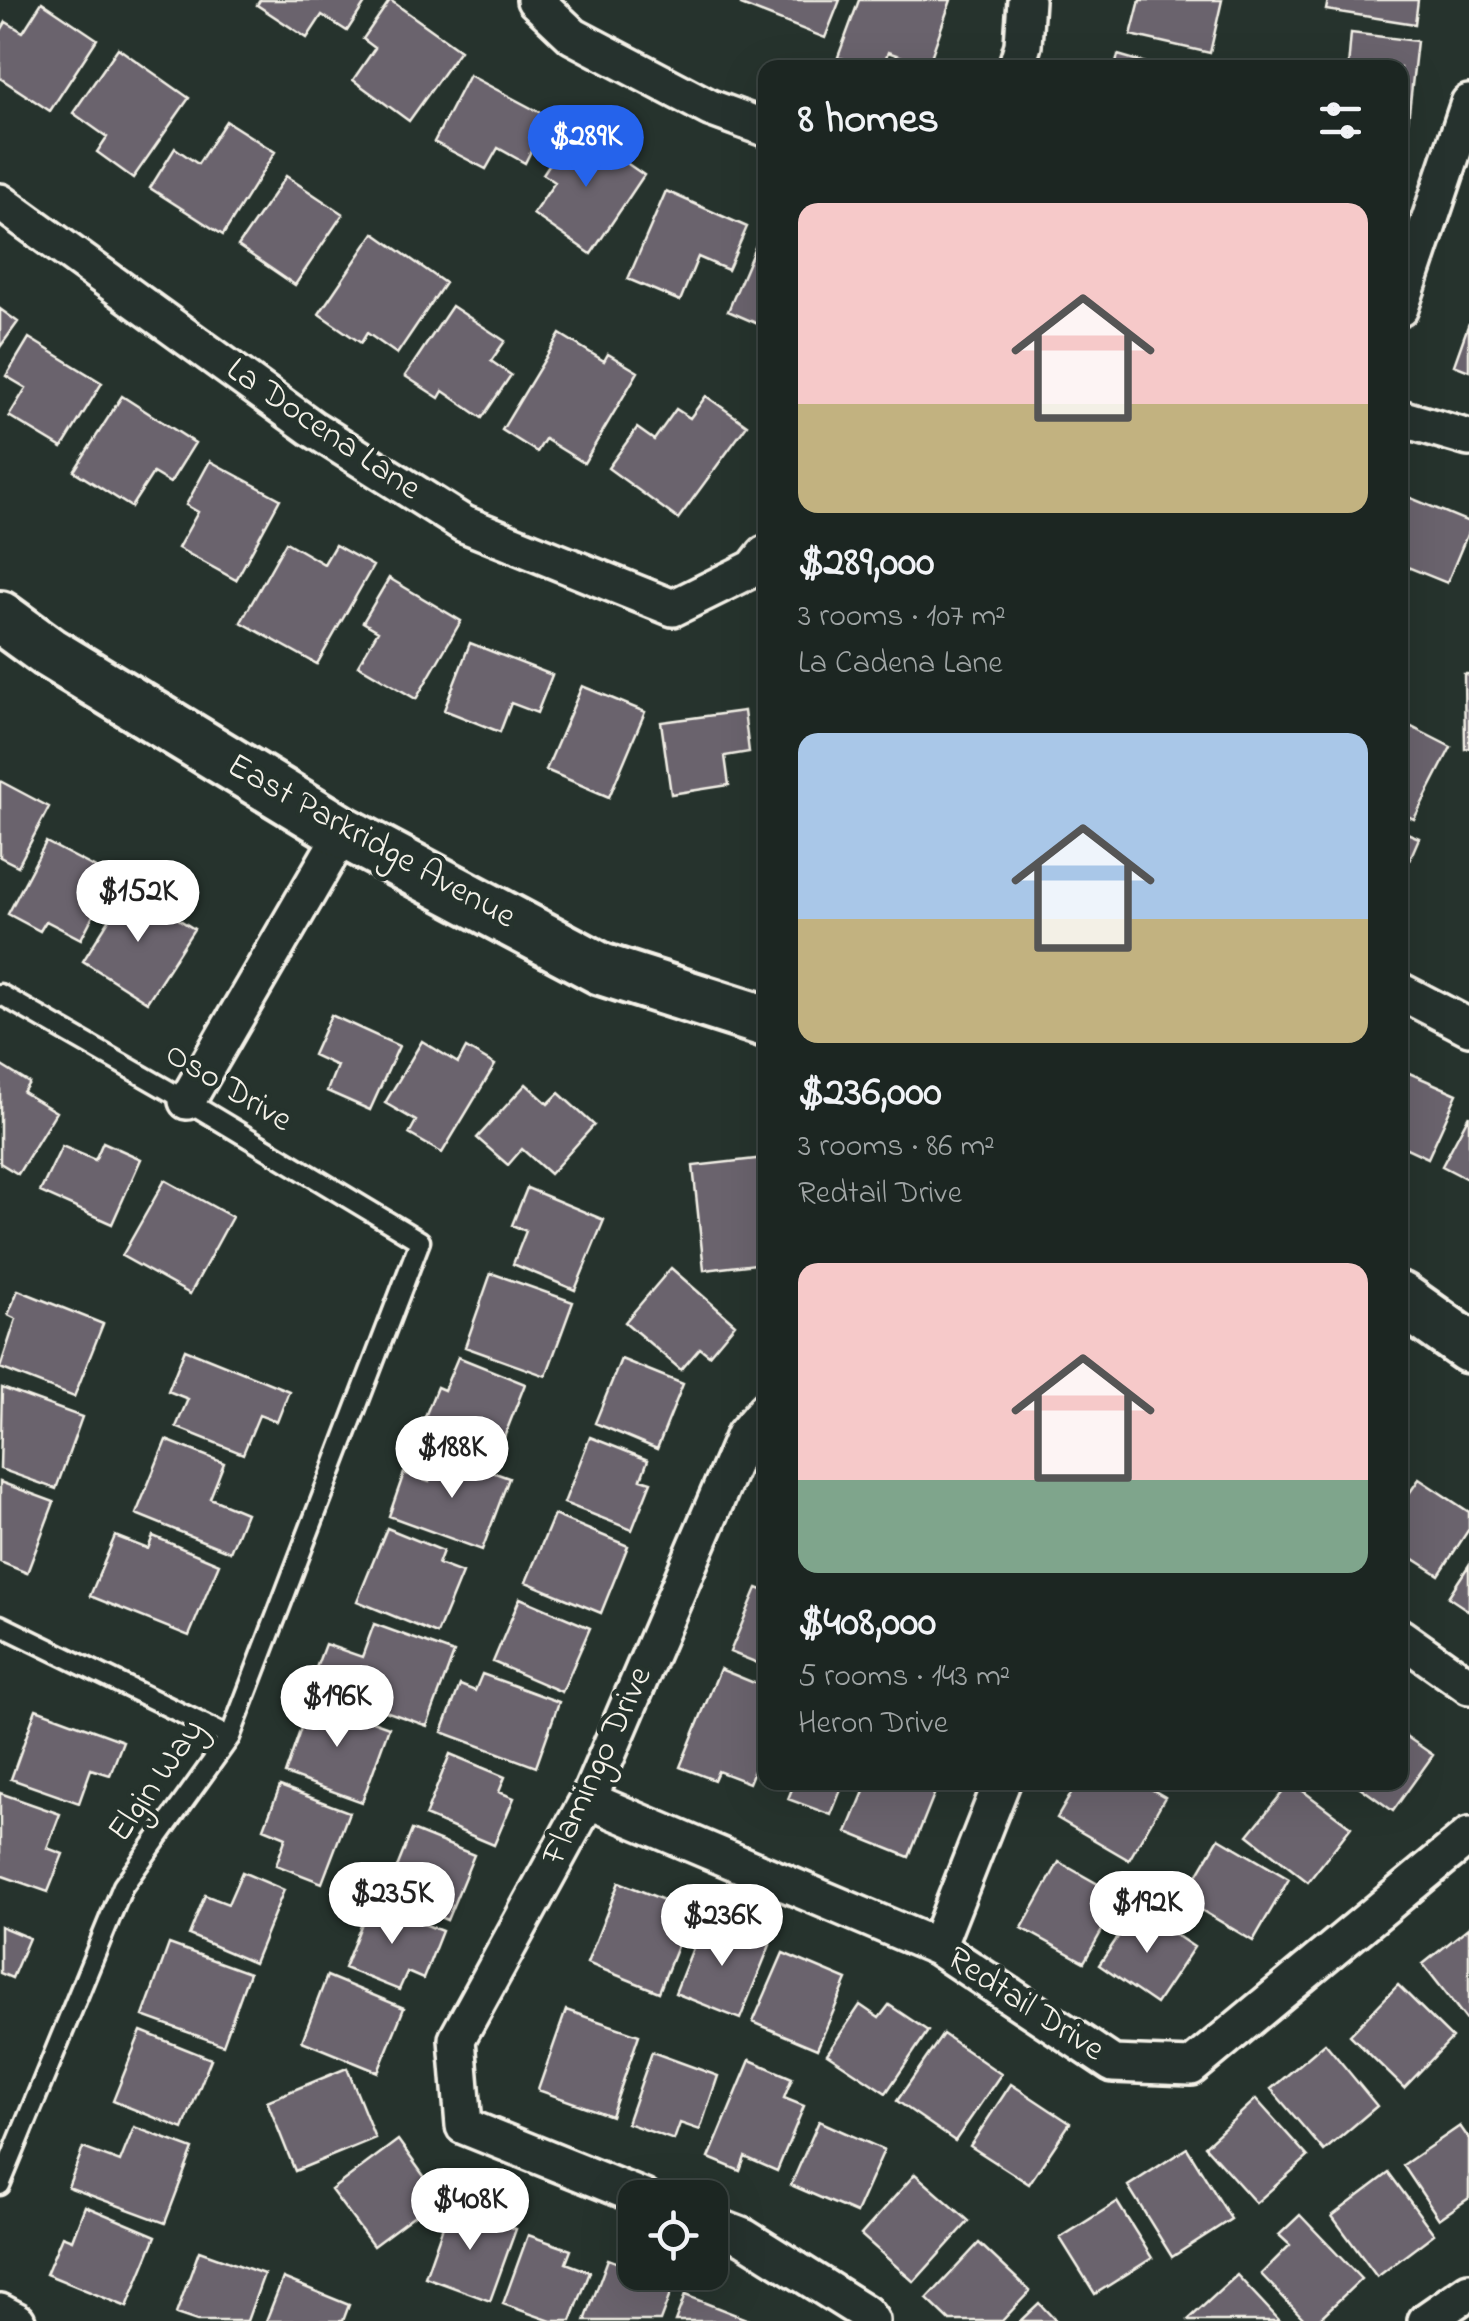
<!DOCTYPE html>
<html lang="en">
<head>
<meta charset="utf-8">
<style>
  :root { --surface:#1c2622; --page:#252e2a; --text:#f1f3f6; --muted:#a0a5a5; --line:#3a4340; --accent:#2563eb }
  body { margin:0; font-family:"Indie Flower",sans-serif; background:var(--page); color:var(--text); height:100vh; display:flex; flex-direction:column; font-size:38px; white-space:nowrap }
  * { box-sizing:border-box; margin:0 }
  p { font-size:32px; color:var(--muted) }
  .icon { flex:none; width:55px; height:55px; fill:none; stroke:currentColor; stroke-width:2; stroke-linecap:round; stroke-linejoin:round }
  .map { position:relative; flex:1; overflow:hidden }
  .sheet { position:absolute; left:758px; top:60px; width:650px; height:1730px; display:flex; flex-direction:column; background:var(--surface); border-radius:20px; box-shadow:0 10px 40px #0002,0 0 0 2px var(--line) }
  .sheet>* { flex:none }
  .buttons { position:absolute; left:618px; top:2180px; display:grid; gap:20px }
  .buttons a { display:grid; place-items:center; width:110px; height:110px; border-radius:20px; background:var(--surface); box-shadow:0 10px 40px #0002,0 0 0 2px var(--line); font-size:50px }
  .price { position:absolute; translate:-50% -85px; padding:0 22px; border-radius:35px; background:#fff; color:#222; font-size:32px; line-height:65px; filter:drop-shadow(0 2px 5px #0008) }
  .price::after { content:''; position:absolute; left:50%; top:60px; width:30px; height:22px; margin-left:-15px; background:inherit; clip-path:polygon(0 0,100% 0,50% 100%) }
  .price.active { background:var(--accent); color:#fff }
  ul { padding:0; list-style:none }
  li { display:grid; align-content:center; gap:20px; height:530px; padding:0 40px }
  li span { display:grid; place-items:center; height:310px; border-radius:20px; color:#555 }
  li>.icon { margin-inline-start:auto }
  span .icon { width:180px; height:180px; fill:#fffc; stroke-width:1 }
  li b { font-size:42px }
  h2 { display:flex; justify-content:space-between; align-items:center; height:120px; padding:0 40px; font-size:42px }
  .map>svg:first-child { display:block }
  .building { fill:#6a646d; stroke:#f4f1e8; stroke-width:2.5 }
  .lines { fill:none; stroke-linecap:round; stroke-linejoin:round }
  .lane-casing { stroke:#f4f1e8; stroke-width:25 }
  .street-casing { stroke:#f4f1e8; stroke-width:42 }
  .secondary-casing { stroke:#f4f1e8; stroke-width:58 }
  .lane { stroke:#26332d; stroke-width:18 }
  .street { stroke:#26332d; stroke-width:35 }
  .secondary { stroke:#26332d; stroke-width:50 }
  .labels { text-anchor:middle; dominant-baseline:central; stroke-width:9; stroke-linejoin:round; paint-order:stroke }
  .street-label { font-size:35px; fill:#f4f1e8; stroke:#26332d }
</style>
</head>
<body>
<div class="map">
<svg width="1469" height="2321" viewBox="0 0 1469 2321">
  <rect width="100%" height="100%" fill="#26332d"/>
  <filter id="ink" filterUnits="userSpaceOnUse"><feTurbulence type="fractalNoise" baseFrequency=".01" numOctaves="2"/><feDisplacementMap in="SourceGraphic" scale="20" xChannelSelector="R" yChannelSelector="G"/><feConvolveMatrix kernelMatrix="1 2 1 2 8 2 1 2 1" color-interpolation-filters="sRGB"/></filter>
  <g filter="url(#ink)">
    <path class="building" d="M260,0H367L347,31L322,15L307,38L257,5Z
      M390,0L460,50L409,121L353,80L375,48L363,39Z
      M743,0H840L825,38L741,5Z
      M859,0H951L928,66L888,52L882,68H868L838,57Z
      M1140,0H1222L1210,53L1131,35Z
      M1328,0H1418L1415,24L1326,10Z
      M42,2L97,39L50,111L0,78V32L6,22L23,32Z
      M1351,33L1417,41L1408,121L1400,120V68H1348Z
      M118,48L189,98L133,178L97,152L107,137L73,113Z
      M1118,55L1163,68H1115Z
      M469,75L548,117L525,163L498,148L486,169L434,142Z
      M226,121L275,152L223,235L150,188L175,148L198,164Z
      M574,127L644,175L591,254L533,214L555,182L543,174Z
      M286,176L343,214L295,285L238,246Z
      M666,191L747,227L728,270L698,257L680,301L628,279Z
      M765,224V327L728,311Z
      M374,233L445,283L397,354L367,333L361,343L319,314Z
      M452,306L505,341L491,361L511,375L482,418L443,391L439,398L405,376Z
      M0,309L18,322L0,347Z
      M1469,323V371L1454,365Z
      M560,334L604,361L608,354L638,372L584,463L545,439L537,452L502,430Z
      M29,338L102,383L62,448L9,416L26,388L6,376Z
      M122,396L195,443L170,483L153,473L131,507L74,471Z
      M706,396L747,425L678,519L608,468L637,428L654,440L676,409L690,418Z
      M210,461L280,499L236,580L178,548L198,512L186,505Z
      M1401,494L1469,522V530L1447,583L1400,564Z
      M286,542L324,564L335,545L373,566L317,664L241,622Z
      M389,578L461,621L416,699L358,665L378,631L363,622Z
      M470,643L552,675L537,713L511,703L500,732L444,710Z
      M1464,674H1469V748L1465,749Z
      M582,686L645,712L609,797L546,770Z
      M744,711L749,752L725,756L729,785L671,794L661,722Z
      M1400,721L1451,747L1414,819L1400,812Z
      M0,781L49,807L18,866L0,857Z
      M1400,830L1419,838L1400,882Z
      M46,842L113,877L81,939L46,921L40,931L8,914Z
      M129,888L194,929L147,1002L83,961Z
      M331,1015L399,1046L370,1110L327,1091L337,1066L313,1055Z
      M422,1041L458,1063L466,1048L495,1065L442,1153L409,1134L416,1121L385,1103Z
      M0,1065L29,1083L23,1092L56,1112L18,1174L0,1163Z
      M1400,1069L1457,1094L1428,1158L1400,1145Z
      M526,1084L548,1104L559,1093L594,1125L550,1174L522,1149L508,1165L477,1138Z
      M1469,1115V1180L1442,1166Z
      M103,1142L141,1159L112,1224L40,1192L62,1146L95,1160Z
      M765,1158V1263L704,1270L693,1166Z
      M165,1180L232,1217L190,1294L122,1256Z
      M527,1188L604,1220L575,1290L513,1264L526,1231L512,1225Z
      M671,1268L735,1324L709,1355L700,1348L681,1370L625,1322Z
      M491,1273L573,1302L546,1376L465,1347Z
      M18,1290L103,1324L74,1397L0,1368L16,1319L8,1315Z
      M185,1349L289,1391L277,1422L259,1415L243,1454L176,1427L188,1399L168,1391Z
      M458,1357L525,1384L497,1455L422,1424L437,1387L444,1390Z
      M621,1359L683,1384L657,1449L595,1423Z
      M2,1388L82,1417L56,1489L0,1469Z
      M590,1437L648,1460L641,1479L651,1482L632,1530L564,1503Z
      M166,1440L224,1463L210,1498L246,1513L230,1552L136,1514Z
      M440,1453L509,1478L482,1550L389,1516L404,1473L429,1482Z
      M1419,1479L1469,1512V1529L1439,1575L1400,1550V1507Z
      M0,1482L54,1502L27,1573L0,1562Z
      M554,1515L628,1546L601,1613L526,1582Z
      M387,1528L443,1551L438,1564L462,1573L437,1634L357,1601Z
      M115,1536L148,1549L153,1536L219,1564L189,1636L90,1596Z
      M1469,1565V1611L1448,1597Z
      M757,1588L765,1591V1666L730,1652Z
      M520,1598L590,1628L562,1692L493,1662Z
      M374,1624L454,1653L427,1726L310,1684L325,1644L362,1657Z
      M720,1669L764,1687L756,1707L765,1710V1743L749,1783L718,1771L714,1780L680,1767Z
      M482,1674L559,1702L536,1767L442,1732L460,1685L475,1691Z
      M311,1699L389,1727L362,1802L285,1774Z
      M36,1709L123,1741L110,1775L91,1769L79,1803L11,1779Z
      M1400,1732L1433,1755L1393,1811L1353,1782H1400Z
      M450,1754L505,1777L499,1792L514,1798L494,1845L425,1816Z
      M773,1782H844L831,1815L788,1799L792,1789Z
      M868,1782H939L909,1857L847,1832Z
      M1078,1782H1139L1165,1797L1129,1860L1057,1818Z
      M1291,1782L1351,1827L1308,1882L1248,1835Z
      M280,1786L349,1812L322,1883L276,1865L286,1837L264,1828Z
      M0,1793L60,1814L47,1848L63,1854L48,1892L0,1875Z
      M412,1830L474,1855L447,1920L386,1895Z
      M1219,1838L1289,1879L1253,1941L1183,1899Z
      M1059,1862L1121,1897L1084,1962L1022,1928Z
      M242,1872L284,1890L254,1963L189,1935L205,1895L228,1904Z
      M619,1882L691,1911L659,1992L587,1963Z
      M370,1903L442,1931L423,1979L407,1972L399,1990L344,1968Z
      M1137,1909L1194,1947L1156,2004L1099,1965Z
      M705,1918L770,1945L740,2019L675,1993Z
      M0,1926L29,1938L12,1978L0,1973Z
      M1469,1927V2023L1423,1964Z
      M169,1944L249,1973L223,2045L143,2016Z
      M783,1953L847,1980L817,2049L753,2022Z
      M327,1976L404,2008L378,2072L302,2041Z
      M1398,1985L1452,2038L1404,2088L1350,2035Z
      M860,2005L879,2018L889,2005L928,2031L886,2093L827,2054Z
      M566,2010L639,2035L611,2116L538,2090Z
      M141,2031L211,2059L183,2129L113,2101Z
      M943,2034L1001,2074L955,2141L897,2101Z
      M1325,2043L1377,2106L1324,2151L1271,2089Z
      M652,2052L718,2076L700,2130L680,2123L674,2140L627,2123Z
      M750,2060L792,2078L784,2098L804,2106L777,2171L745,2157L740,2171L709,2158Z
      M347,2068L375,2138L295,2171L267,2101Z
      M1011,2084L1070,2123L1029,2184L970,2146Z
      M1256,2099L1308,2157L1256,2203L1205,2146Z
      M819,2121L884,2150L856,2213L791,2185Z
      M1460,2126L1469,2139V2198L1439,2219L1403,2165Z
      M134,2127L193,2149L165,2223L68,2187L83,2148L120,2162Z
      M398,2140L439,2197L373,2246L331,2190Z
      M1187,2148L1231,2219L1172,2257L1128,2186Z
      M1389,2173L1434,2234L1377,2277L1332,2216Z
      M915,2174L969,2221L914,2282L861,2235Z
      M1117,2202L1152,2258L1095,2294L1060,2238Z
      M85,2206L156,2236L127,2307L46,2274L62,2236L72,2240Z
      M450,2206L516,2229L490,2301L425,2277Z
      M1300,2215L1361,2279L1317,2321H1306L1261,2274L1290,2245L1279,2235Z
      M528,2235L571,2250L566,2263L590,2272L571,2321H551L503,2304Z
      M979,2243L1030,2291L1002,2321H950L927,2299Z
      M199,2251L264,2274L247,2321H197L176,2314Z
      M608,2259L635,2269V2272H644L674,2284L660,2321H585Z
      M1237,2275L1280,2321H1189L1188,2320Z
      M283,2278L349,2305L343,2321H266Z
      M685,2295L749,2320V2321H675Z
      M1039,2303L1056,2321H1020Z"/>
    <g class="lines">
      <defs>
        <path id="lane" d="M0,994L187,1101L420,1241L230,1737L123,1886L0,2185
          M0,1625L230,1737"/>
        <path id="street" d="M535,0L573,36L710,108L765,128
          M1016,68L1023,45L1026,0
          M0,202L312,428L464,524L673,608L754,568L765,554
          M1400,308L1469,103
          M1400,418L1469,438
          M1400,991L1469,1027
          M187,1101L343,832
          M1400,1637L1469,1686
          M588,1800L937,1947L1113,2064L1191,2067L1469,1836
          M937,1947L1002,1782
          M644,2198L464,2126L457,2039L588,1800L744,1435L765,1410
          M710,2224L744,2237L865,2313L871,2321
          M0,2312L17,2321
          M1426,2321L1469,2291"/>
        <path id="secondary" d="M0,617L48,652L343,832L601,969L765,1021
          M1400,1298L1469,1347"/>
      </defs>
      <use href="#lane" class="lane-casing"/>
      <use href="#street" class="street-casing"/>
      <use href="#secondary" class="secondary-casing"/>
      <use href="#lane" class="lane"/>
      <use href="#street" class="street"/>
      <use href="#secondary" class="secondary"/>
    </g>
  </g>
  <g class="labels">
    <g class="street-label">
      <text transform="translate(323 430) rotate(34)">La Docena Lane</text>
      <text transform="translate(371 842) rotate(29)">East Parkridge Avenue</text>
      <text transform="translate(228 1088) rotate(31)">Oso Drive</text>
      <text transform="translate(598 1766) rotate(-65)">Flamingo Drive</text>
      <text transform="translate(157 1781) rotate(-55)">Elgin Way</text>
      <text transform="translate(1025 2005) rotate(33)">Redtail Drive</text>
    </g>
  </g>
</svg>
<div class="buttons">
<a><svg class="icon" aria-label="locate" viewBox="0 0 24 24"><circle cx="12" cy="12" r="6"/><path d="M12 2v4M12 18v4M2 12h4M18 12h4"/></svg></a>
</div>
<b class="price active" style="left:586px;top:190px">$289K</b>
<b class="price" style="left:138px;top:945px">$152K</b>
<b class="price" style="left:452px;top:1501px">$188K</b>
<b class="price" style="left:337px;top:1750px">$196K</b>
<b class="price" style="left:392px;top:1947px">$235K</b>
<b class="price" style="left:1147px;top:1956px">$192K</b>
<b class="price" style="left:722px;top:1969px">$236K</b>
<b class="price" style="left:470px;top:2253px">$408K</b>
<section class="sheet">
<h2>8 homes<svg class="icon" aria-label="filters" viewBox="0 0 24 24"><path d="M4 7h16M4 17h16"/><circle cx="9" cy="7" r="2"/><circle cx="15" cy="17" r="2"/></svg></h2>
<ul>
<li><span style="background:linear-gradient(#f6c9c9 65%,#c2b280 0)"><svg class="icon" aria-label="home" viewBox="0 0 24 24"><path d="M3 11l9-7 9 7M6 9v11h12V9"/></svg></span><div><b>$289,000</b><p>3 rooms · 107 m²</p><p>La Cadena Lane</p></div></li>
<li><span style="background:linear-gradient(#a9c7e8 60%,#c2b280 0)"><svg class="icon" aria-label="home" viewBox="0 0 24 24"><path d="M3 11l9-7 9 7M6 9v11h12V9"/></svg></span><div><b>$236,000</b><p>3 rooms · 86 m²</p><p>Redtail Drive</p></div></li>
<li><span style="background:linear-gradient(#f6c9c9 70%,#7fa58c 0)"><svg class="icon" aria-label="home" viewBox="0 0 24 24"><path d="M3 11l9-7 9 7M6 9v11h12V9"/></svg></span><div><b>$408,000</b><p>5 rooms · 143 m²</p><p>Heron Drive</p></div></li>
</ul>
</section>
</div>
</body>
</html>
